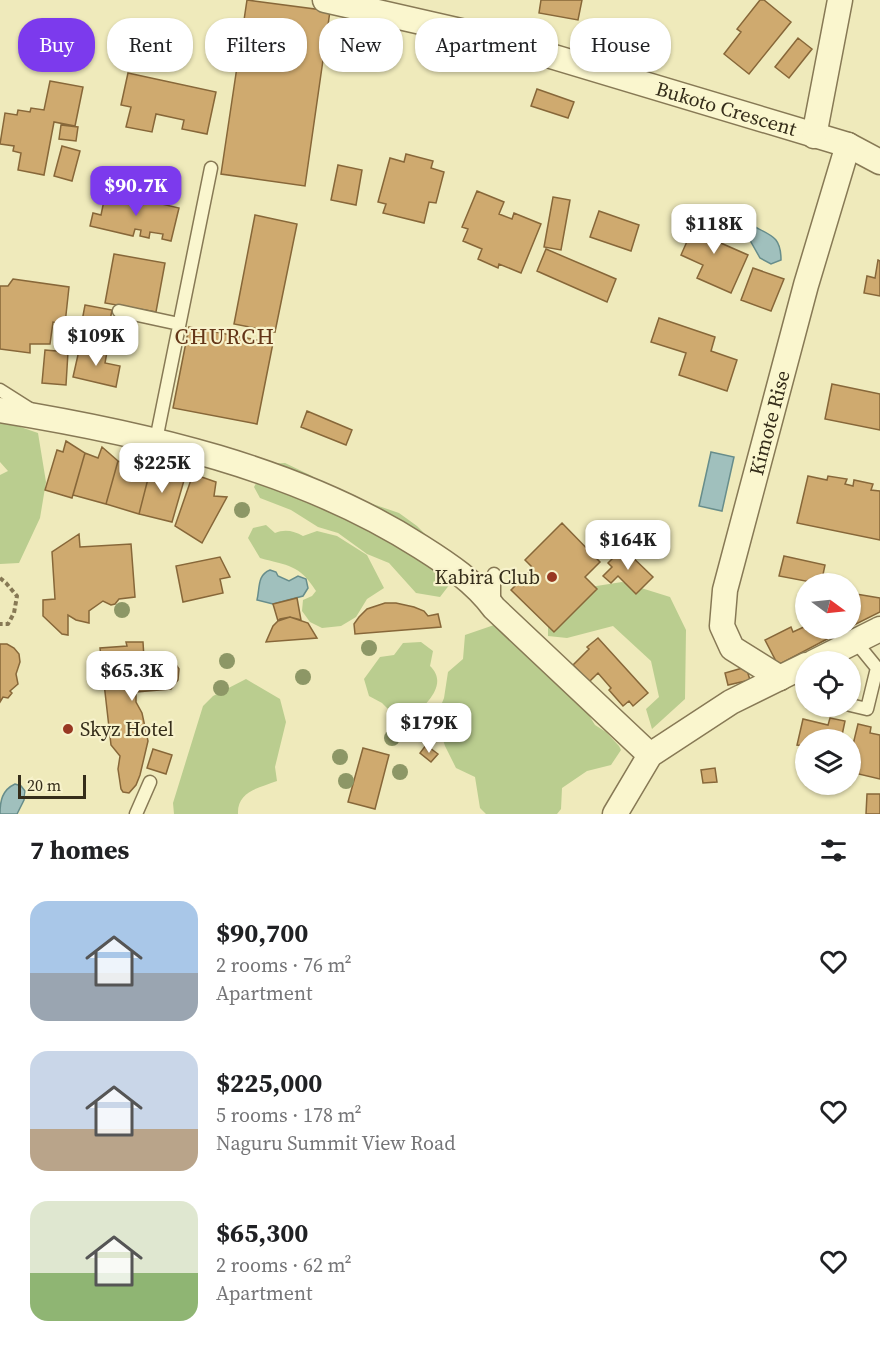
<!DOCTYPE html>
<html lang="en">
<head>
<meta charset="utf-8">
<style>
  :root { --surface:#fff; --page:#f2f2f2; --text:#202124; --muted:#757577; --accent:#7c3aed }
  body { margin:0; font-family:"Source Serif 4",serif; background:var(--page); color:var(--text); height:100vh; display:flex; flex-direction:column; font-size:22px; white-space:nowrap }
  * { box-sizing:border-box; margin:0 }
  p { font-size:20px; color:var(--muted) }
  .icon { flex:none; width:33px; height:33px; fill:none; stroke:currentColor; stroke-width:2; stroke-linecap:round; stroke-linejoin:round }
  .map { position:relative; height:814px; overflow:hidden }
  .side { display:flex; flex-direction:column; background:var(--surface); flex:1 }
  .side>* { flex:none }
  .hud { position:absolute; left:18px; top:18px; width:844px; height:54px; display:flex; gap:12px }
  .needle { width:39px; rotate:105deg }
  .controls { position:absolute; left:795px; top:573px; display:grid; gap:12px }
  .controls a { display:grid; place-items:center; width:66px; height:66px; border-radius:50%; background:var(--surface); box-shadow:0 2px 4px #0004; font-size:30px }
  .scale { position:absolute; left:18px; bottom:15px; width:68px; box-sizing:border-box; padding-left:6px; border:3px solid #352d1a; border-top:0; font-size:16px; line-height:21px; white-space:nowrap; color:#352d1a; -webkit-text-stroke:4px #f7f2cb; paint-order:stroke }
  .price { position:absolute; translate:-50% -51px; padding:0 14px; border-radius:12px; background:#fff; color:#222; font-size:20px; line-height:39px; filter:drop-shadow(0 2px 3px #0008) }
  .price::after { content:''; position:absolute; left:50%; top:36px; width:18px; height:14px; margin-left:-9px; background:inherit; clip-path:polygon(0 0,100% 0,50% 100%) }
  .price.active { background:var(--accent); color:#fff }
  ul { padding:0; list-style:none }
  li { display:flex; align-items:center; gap:18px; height:150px; padding:0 30px }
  li span { display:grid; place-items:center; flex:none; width:168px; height:120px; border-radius:18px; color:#555 }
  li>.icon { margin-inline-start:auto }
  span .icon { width:72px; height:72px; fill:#fffc; stroke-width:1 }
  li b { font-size:26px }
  h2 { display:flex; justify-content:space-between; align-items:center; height:72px; padding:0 30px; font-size:26px }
  .pill { padding:0 21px; border-radius:24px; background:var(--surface); box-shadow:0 2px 4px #0004; font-size:21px; line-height:54px }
  .pill.active { background:var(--accent); color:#fff }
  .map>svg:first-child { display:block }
  .green { fill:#bacd8f }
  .water { fill:#a0c0bd; stroke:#678d8b; stroke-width:1.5 }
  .building { fill:#cfaa6f; stroke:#876739; stroke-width:1.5 }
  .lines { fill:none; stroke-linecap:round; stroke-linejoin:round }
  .lane-casing { stroke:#877955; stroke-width:15 }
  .street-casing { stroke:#877955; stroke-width:27 }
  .path { stroke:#877955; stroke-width:4; stroke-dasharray:4.5 3; stroke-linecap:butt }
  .lane { stroke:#faf6ce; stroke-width:12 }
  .street { stroke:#faf6ce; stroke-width:24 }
  .tree { fill:#8d9766 }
  .poi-dot { fill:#983822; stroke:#f7f2cb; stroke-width:2 }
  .labels { text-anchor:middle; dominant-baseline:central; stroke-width:4.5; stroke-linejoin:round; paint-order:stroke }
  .street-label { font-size:20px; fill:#352d1a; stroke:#f7f2cb }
  .poi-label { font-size:20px; fill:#352d1a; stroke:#f7f2cb; text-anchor:end }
  .quarter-label { font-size:22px; letter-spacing:1.5px; fill:#643618; stroke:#f7f2cb }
</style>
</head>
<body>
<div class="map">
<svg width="880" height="814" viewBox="0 0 880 814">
  <rect width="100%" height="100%" fill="#efeabb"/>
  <path class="green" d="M0,420L38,433L46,482L40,518L19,563L0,564V475L8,471L0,462Z
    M285,463L312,476L323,487L399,513L417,526L430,539L450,584L440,597L416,593L389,563L367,554L338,533L318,527L291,510L260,498L254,487L266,464Z
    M266,525L275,533C285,529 294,531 303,536L317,531L337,536L367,555L384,588L367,599L356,617L341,626L322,628L310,622L302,611L303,600L312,596L316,591C299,564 288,566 260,558L248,538L253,528Z
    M622,582L670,597L686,630L685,699L652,729L646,709L659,697L651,661L613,626L567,638L548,636V612L571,590Z
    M497,624L544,665L546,675L559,681L570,696L587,712L595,725L606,732L619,746L621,750L611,765L587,771L562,788L561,809L557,814H486L480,808L475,777L456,768L445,746L436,718L444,698L448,672L463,659L465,635Z
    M421,642L433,651L430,666C449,684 426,704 413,717L393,714L382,703L369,696L364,679L380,657L394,655L403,643Z
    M246,679L280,699L286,722L275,767L277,781C259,788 237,791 238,814H174L173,803L203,706L213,696Z"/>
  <path class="water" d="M755,227C773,236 781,238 781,260L771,264L760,258L747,235Z
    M711,452L734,457L722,511L699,506Z
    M270,570L276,572L278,576L289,581L298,576L306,579L308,588L303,596L273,604L257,600C260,588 257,575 270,570Z
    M15,784L21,786L25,791L24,800L17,814H0C0,801 2,790 15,784Z"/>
  <path class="building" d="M247,0L330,11L305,186L221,174Z
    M541,0H582L578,20L539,13Z
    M760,0H764L791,22L749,74L724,54L741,32L737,29Z
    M125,26L160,28L158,71L123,69Z
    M798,38L812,49L789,78L775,67Z
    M128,73L216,92L207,134L182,129L184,120L156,114L152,132L126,127L131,107L121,105Z
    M50,81L83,87L75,126L54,122L44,175L18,170L21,153L13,151L14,146L0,144L5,113L17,115L18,110L30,112L31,108L44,110Z
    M537,89L574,102L568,118L531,106Z
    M61,125L78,127L76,141L59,139Z
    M62,146L80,151L72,181L54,176Z
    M406,154L433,161L431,168L444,172L436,203L429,202L424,223L383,213L386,204L378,202L390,158L404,162Z
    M338,165L362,170L356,205L331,200Z
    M106,191L179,208L171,241L162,239L163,234L150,232L149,238L140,236L141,230L135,229L133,236L90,226L93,213L101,215Z
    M477,191L504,202L499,214L512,219L514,213L541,224L521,273L499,264L498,268L478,259L482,249L463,241L468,229L462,227Z
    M553,197L570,200L561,250L544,247Z
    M599,211L639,225L631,251L590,237Z
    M700,212L722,222L714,240L748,255L731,293L697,278L703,265L681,255Z
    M255,215L297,224L275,332L234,324Z
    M546,249L616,279L607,302L537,271Z
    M114,254L165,263L156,312L105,303Z
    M878,260L880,261V296L864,293L867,276L875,278Z
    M753,268L784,279L771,311L741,300Z
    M13,279L69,287L65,324L53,322L50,344H30V353L0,349V286H8Z
    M85,305L112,310L109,326L82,321Z
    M659,318L715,337L711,351L737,360L727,391L679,375L686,353L651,342Z
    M189,327L273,343L257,424L173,408Z
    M80,346L107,352L105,363L120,366L116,387L73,377Z
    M45,350L68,352L66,385L42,383Z
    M832,384L880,394V430L825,419Z
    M307,411L352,430L346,445L301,427Z
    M66,441L85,453L72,498L45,490L57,450L63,452Z
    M102,447L118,461L106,504L73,495L85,453L98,458Z
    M133,455L151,467L139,514L106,504L118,461L130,465Z
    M166,464L185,477L172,522L139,514L151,467L164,472Z
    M193,474L216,482L214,496L227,497L202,543L175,526Z
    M808,476L827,480L828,476L847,479L845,484L853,486L854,480L873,484L871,490L880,491V540L797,523Z
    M562,523L600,562L585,577L597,589L554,632L511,590L533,568L525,560Z
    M79,534L80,547L131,544L135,597L119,599L115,604L111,605L103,601L89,611V623L76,620L68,615V635L62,634L43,616V600L55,599L52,552Z
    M623,548L653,577L636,594L618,576L611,583L603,576L612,567L608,563Z
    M784,556L825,565L821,584L779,576Z
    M220,557L230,577L220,579L223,593L183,602L176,566Z
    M850,593L880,598V612L850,627Z
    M297,598L301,620L290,617L278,621L273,604Z
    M385,603H396L414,607L424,611L428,616L438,614L441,627L355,634L354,624L359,617L367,609Z
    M290,617L308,623L317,638L266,642L273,626L280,619Z
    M806,626V628H848L778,665L765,640L791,627L793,632Z
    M598,638L648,693L633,706L629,701L623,706L609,690L611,688L598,673L589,682L573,665L589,649L587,647Z
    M126,642H143L144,658H168L173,660L179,669L178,680L171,689L136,692V702L142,713L148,741L140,775L136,785L129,793L123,792L121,789L118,769L120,756L111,745L100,648L127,646Z
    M0,644H7L14,648L19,654L20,662L16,674L18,684L10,691L12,693L8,698L3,697L0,702Z
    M746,667L750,680L728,685L725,673Z
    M830,718L845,721L841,740H806V757H803L805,746L797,745L803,719L828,725Z
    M858,724L871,727L870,733L880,735V779L850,772V757Z
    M426,745L438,754L431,762L420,753Z
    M363,748L389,755L375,809L348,802Z
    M153,749L172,755L166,774L147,768Z
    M715,768L717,782L703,783L701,770Z
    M867,794H880V814H866Z"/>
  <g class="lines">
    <defs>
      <path id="lane" d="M119,311L179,324
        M0,390L30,409
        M156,440L211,168
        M494,574V603
        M850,705L867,709L877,668L855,641
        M136,814L150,782"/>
      <g id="street">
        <path id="s1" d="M325,0L487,37L848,145L880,162"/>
        <path d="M814,136L840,0"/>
        <path d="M0,410C142,433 298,468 421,547C448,564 475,582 494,608L650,755"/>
        <path d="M814,662L880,629"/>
        <path id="s2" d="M780,678L732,648L722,626L725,590L806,285L848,145"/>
        <path d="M615,814L650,755L731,702L806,665"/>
      </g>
    </defs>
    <use href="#lane" class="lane-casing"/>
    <use href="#street" class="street-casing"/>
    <path class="path" d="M0,578L6,583L17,596L14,613L8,624H0"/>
    <use href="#lane" class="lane"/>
    <use href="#street" class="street"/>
  </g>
  <g class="tree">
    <circle cx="242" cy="510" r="8"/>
    <circle cx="122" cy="610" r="8"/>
    <circle cx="369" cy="648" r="8"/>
    <circle cx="227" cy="661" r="8"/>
    <circle cx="303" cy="677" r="8"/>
    <circle cx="221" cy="688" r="8"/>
    <circle cx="392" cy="738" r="8"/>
    <circle cx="340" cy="757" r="8"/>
    <circle cx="400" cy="772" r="8"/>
    <circle cx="346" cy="781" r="8"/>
  </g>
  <g class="poi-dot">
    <circle cx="552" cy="577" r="6"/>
    <circle cx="68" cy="729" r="6"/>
  </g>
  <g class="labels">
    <g class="street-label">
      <text stroke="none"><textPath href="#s1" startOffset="416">Bukoto Crescent</textPath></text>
      <text stroke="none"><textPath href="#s2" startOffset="290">Kimote Rise</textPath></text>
    </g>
    <g class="poi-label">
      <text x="540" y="577">Kabira Club</text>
      <text x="80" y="729" text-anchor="start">Skyz Hotel</text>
    </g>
    <g class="quarter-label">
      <text x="225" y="336">CHURCH</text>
    </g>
  </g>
</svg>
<div class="controls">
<a><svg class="needle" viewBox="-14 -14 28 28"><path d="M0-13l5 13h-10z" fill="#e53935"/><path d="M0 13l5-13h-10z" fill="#757577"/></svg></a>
<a><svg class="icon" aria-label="locate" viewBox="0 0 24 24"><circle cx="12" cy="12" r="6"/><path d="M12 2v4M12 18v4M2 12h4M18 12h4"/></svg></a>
<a><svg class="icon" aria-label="layers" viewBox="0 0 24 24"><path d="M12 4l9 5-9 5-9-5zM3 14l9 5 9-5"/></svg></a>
</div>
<div class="scale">20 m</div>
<b class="price active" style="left:136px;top:217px">$90.7K</b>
<b class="price" style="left:714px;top:255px">$118K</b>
<b class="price" style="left:96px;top:367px">$109K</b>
<b class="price" style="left:162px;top:494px">$225K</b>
<b class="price" style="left:628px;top:571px">$164K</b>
<b class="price" style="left:132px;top:702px">$65.3K</b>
<b class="price" style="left:429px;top:754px">$179K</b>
<div class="hud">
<a class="pill active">Buy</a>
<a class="pill">Rent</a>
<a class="pill">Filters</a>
<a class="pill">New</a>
<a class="pill">Apartment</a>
<a class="pill">House</a>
</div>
</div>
<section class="side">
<h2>7 homes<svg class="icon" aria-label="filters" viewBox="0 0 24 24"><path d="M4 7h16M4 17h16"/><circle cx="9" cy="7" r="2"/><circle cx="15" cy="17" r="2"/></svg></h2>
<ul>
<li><span style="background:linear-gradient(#a9c7e8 60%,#9aa5b1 0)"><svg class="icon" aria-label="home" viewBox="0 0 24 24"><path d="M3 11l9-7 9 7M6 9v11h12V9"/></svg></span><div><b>$90,700</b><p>2 rooms · 76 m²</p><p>Apartment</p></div><svg class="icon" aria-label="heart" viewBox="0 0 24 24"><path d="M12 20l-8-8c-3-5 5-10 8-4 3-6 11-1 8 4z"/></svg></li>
<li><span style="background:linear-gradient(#c9d6e8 65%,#b9a48a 0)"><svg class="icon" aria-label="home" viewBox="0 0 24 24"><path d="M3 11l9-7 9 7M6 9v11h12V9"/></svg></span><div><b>$225,000</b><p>5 rooms · 178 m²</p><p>Naguru Summit View Road</p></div><svg class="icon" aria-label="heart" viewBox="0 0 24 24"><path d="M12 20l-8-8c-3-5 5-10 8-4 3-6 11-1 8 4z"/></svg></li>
<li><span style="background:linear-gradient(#dfe7d0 60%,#8fb573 0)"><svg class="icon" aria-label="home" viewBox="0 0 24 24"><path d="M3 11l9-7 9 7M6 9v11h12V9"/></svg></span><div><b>$65,300</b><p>2 rooms · 62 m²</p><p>Apartment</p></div><svg class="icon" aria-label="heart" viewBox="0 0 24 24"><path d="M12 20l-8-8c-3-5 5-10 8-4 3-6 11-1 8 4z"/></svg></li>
</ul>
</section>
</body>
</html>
